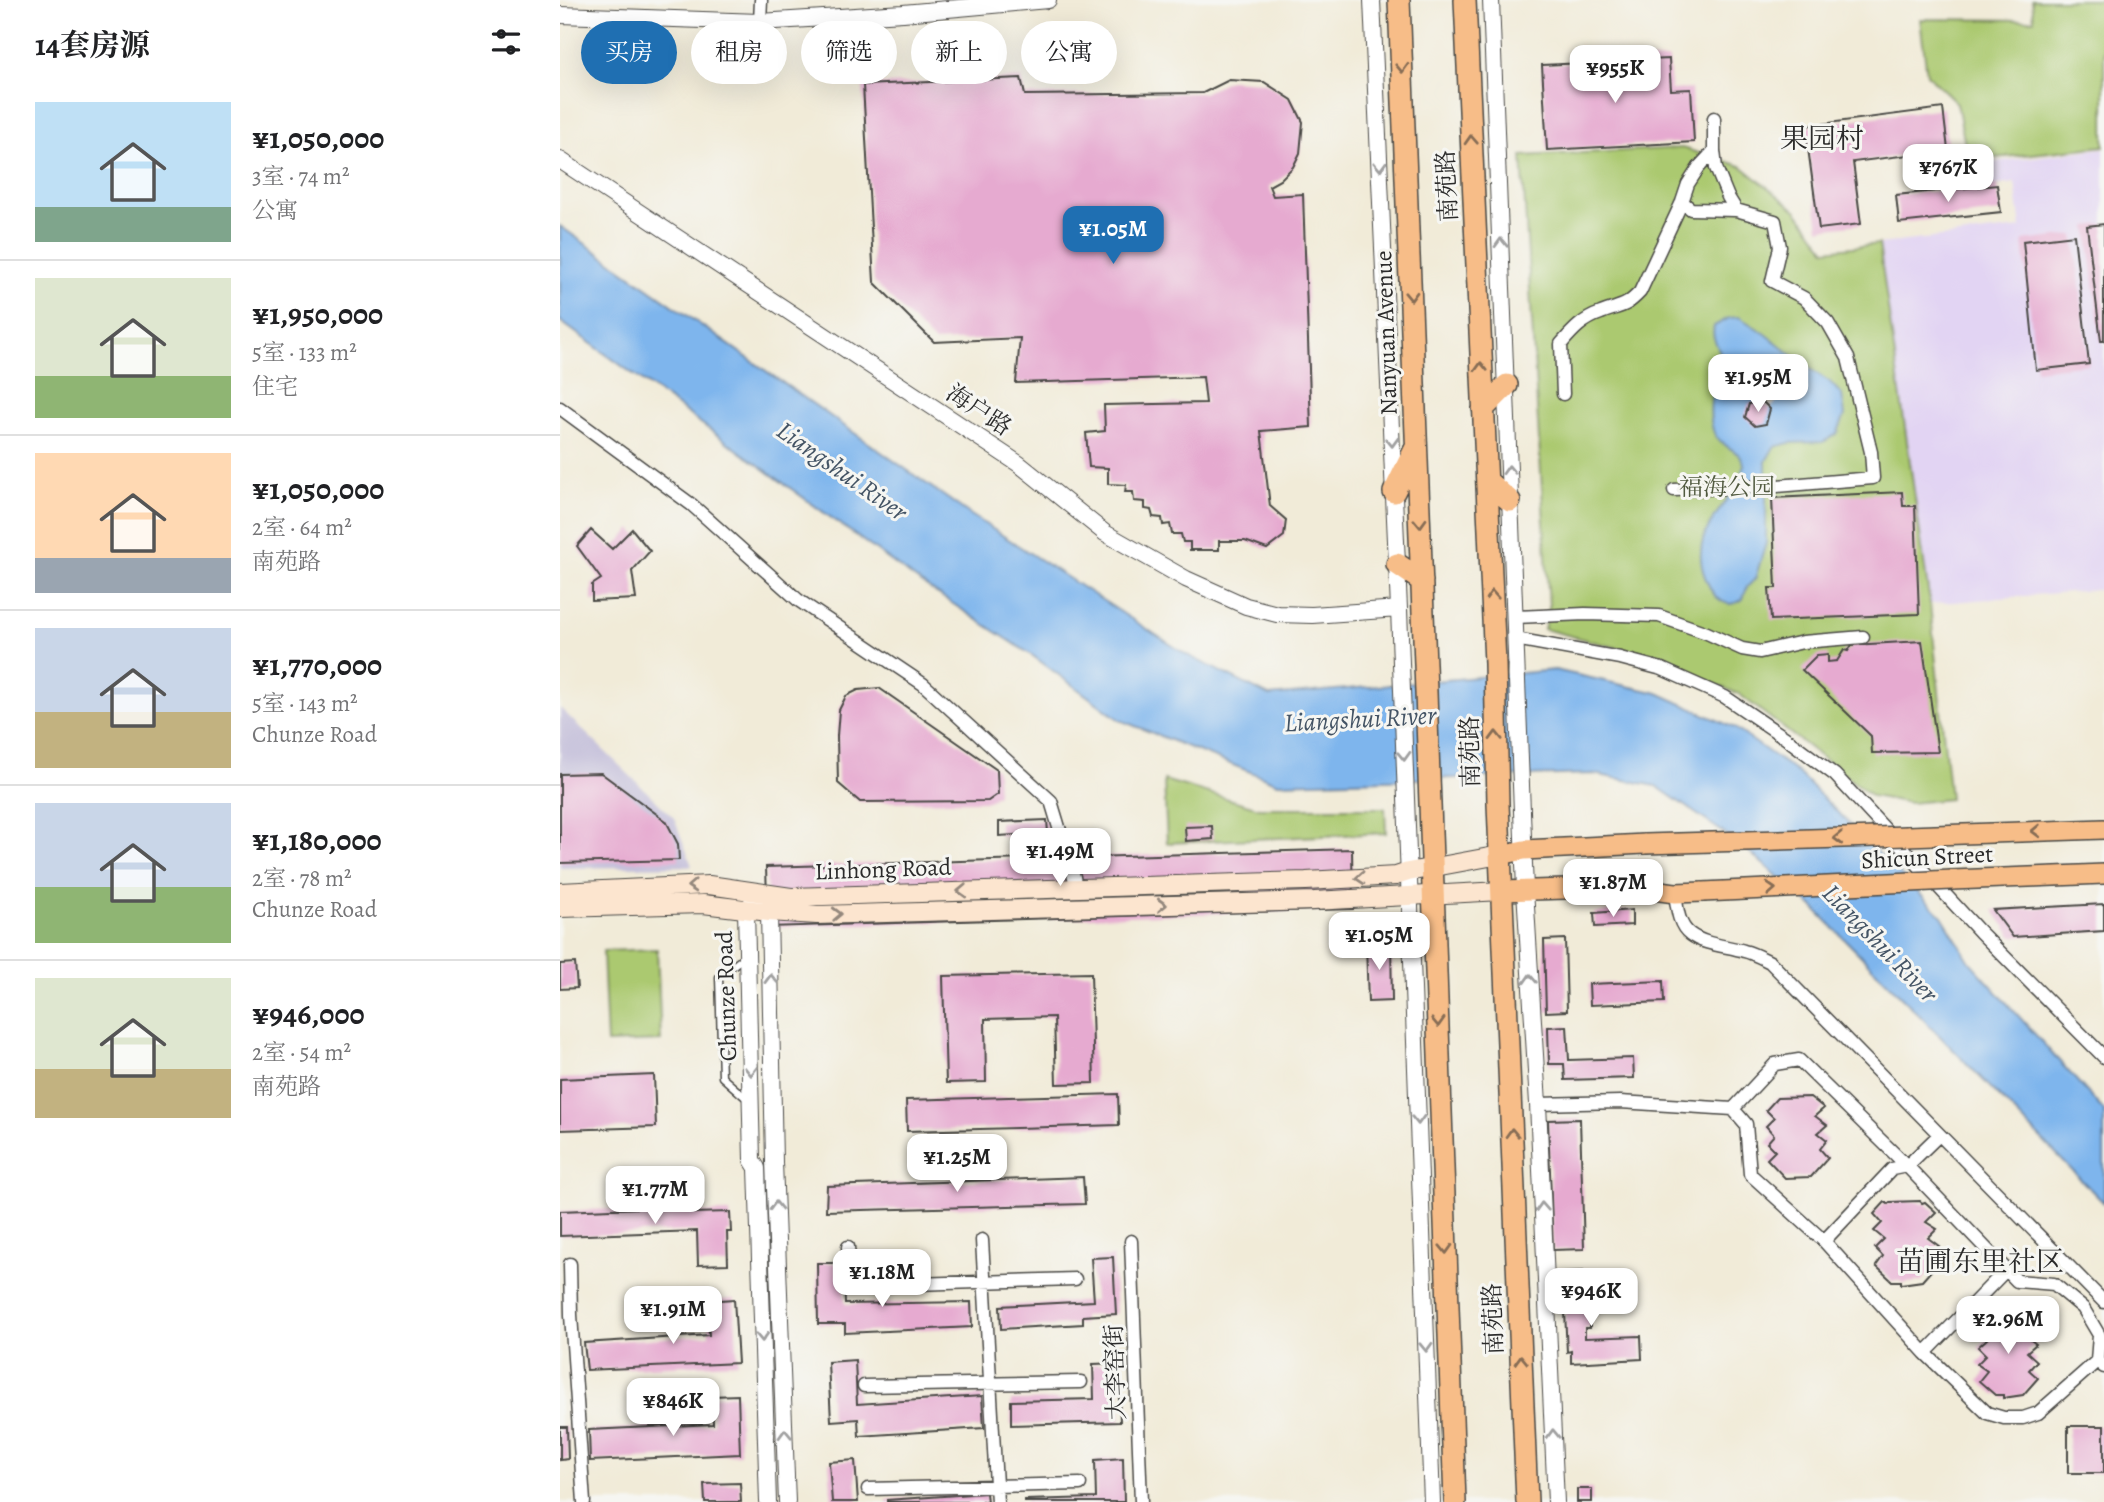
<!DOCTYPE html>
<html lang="zh">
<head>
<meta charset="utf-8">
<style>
  :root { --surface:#fff; --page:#f2f2f2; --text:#202124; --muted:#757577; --line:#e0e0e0; --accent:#1f6fb2 }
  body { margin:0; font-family:Alegreya,"Noto Serif SC",serif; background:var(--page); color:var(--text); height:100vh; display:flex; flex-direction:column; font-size:26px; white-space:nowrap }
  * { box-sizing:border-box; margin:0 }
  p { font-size:23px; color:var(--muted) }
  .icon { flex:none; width:38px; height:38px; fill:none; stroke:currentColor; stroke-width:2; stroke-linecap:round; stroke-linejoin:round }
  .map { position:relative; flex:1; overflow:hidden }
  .sheet { display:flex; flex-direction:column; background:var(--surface); width:560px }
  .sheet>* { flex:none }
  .top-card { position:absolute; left:21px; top:21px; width:665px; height:63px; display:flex; gap:14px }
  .price { position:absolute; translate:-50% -60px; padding:0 16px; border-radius:14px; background:#fff; color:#222; font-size:23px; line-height:46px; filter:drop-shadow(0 2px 4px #0008) }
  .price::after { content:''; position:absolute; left:50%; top:42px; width:21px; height:16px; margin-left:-10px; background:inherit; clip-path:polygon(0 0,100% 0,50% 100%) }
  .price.on { background:var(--accent); color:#fff }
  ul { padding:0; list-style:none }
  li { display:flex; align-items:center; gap:21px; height:175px; padding:0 35px }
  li+li { border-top:2px solid var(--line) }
  li span { display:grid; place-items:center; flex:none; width:196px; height:140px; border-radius:0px; color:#555 }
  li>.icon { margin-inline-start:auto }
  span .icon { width:84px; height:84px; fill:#fffc; stroke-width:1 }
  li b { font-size:30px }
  h2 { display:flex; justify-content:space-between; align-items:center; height:84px; padding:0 35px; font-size:30px }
  .tag { padding:0 24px; border-radius:32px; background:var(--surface); box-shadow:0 7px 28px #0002; font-size:24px; line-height:63px }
  .tag.on { background:var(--accent); color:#fff }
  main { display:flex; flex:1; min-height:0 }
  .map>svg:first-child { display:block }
  .built { fill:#e2d4f3 }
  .industrial { fill:#c5c0da }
  .green { fill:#abc970; stroke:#6b7a4e; stroke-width:2 }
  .water { fill:#7eb5ed; stroke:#54708c; stroke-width:2 }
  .pier { fill:#f1ebd8 }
  .building { fill:#e6aad0 }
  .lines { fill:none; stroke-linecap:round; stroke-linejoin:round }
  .service-casing { stroke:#494845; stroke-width:9 }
  .minor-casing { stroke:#494845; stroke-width:15 }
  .tertiary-casing { stroke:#494845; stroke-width:18 }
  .secondary-casing { stroke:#494845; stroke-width:20 }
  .primary-casing { stroke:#494845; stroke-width:22 }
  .trunk-casing { stroke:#494845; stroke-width:24 }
  .service { stroke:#fff; stroke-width:6 }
  .minor { stroke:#fff; stroke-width:12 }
  .tertiary { stroke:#fff; stroke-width:16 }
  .secondary { stroke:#fce5cf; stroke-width:18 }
  .primary { stroke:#f7bd88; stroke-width:19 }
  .trunk { stroke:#f7bd88; stroke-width:21 }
  .primary-bridge-casing { stroke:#494845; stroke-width:22; stroke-linecap:butt }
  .primary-bridge { stroke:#f7bd88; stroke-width:19 }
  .oneway { stroke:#876d55 }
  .oneway2 { stroke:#a0a0a0 }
  .oneway3 { stroke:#94887d }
  .labels { text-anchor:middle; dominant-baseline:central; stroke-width:6; stroke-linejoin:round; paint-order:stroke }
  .street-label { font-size:24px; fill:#2b2b2b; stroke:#f6f6f2 }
  .park-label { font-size:24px; fill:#515a40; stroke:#f6f6f2 }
  .water-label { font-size:26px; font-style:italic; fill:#445465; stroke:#f6f6f2 }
  .quarter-label { font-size:28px; fill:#2b2b2b; stroke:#f6f6f2 }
</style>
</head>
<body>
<main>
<section class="sheet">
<h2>14套房源<svg class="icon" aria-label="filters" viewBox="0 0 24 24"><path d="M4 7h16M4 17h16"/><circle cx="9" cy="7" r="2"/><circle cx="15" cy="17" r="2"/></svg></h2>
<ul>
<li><span style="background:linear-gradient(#bfe0f5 75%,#7fa58c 0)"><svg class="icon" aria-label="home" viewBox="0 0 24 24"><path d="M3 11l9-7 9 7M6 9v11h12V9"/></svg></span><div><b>¥1,050,000</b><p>3室 · 74 m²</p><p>公寓</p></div></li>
<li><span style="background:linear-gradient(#dfe7d0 70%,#8fb573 0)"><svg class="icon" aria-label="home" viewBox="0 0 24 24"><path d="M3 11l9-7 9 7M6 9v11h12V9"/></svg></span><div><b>¥1,950,000</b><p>5室 · 133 m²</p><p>住宅</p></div></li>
<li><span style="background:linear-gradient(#ffd9b3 75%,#9aa5b1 0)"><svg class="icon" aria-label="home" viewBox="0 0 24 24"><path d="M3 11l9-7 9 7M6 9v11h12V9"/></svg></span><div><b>¥1,050,000</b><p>2室 · 64 m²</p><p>南苑路</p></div></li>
<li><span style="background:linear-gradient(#c9d6e8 60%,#c2b280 0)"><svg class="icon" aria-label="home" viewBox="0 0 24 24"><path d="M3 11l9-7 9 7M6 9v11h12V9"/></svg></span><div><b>¥1,770,000</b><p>5室 · 143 m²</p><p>Chunze Road</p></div></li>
<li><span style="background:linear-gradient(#c9d6e8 60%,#8fb573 0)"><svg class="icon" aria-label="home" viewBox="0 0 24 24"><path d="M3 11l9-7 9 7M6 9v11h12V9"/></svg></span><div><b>¥1,180,000</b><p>2室 · 78 m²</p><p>Chunze Road</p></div></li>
<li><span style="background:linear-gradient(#dfe7d0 65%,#c2b280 0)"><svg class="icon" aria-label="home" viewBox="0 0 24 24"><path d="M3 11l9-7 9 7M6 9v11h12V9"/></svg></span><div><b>¥946,000</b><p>2室 · 54 m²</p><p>南苑路</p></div></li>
</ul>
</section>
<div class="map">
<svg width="1544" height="1502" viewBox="0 0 1544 1502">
  <rect width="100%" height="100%" fill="#f6f6f2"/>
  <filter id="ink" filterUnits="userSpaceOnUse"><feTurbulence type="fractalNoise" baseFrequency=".0143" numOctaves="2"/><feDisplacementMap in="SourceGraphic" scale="14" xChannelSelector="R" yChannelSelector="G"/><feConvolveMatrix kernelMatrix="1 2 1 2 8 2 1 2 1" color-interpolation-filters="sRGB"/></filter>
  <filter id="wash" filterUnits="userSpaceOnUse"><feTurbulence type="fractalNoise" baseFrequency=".00686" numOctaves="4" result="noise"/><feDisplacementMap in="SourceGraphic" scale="28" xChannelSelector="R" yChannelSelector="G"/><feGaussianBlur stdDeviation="1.57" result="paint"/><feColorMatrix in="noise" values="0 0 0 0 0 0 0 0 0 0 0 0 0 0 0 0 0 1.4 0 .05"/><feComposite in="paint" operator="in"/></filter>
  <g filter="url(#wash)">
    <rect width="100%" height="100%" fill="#f1ebd8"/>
    <path class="built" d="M1544,148V589L1370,604L1319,244L1461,228L1455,183L1422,187L1419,164Z"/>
    <path class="industrial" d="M0,708L114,818L132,866L0,868Z"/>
    <path class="green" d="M1472,0H1544V146L1408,161L1397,103L1367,74L1360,19L1474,20Z
      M1122,148L1181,166L1237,211L1266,250L1319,244L1370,604L1390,799L1350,803L1312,796L1179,694L1089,656L984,629L989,607L962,156Z
      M604,780L699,808H825L826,833L607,843Z
      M97,949L101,1041L47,1043L43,951Z"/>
    <path class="water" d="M0,226L411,515L627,655L709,696L995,670L1098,693L1175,728L1238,773L1382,916L1410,962L1544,1111V1203L1253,907L1180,844L1096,786L1034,774L718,783L560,720L473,656L361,583L0,321Z
      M1179,317L1206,334L1247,367L1270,382L1282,395L1285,415L1277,434L1263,442L1229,443L1214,447L1206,461V543L1195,579L1187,587L1183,599C1175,605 1167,606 1159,599C1151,594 1149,585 1145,577C1130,537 1158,516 1176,485C1179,480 1184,472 1184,465C1183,451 1161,447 1155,435C1146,415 1152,392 1157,372C1158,367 1161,361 1161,356C1158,344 1151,340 1154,326L1169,318Z"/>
    <path class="pier" d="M1239,361L1247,367L1210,409L1203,402Z"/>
    <g id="blocks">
      <path class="building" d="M1109,59L1111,90L1131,89L1134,142L987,150L982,65Z
        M461,78L465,95L643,93L669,80L704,82L732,100L743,122L740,153L733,167L720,180L709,186L713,196L743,194L751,427L701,431L710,506L726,520L724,536L707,549L685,541H659V550H630V542H623L621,534H612L610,524L603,525L602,518L593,517L591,510L585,509V502L574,501L573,492H565L566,485L548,484V468L529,467L526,433L545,431L544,405L646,403L643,377L456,383L460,338L374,342L314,282L303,85Z
        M1383,108L1388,150L1293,162L1301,224L1259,229L1245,126Z
        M1437,185L1441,212L1339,223L1336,195Z
        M1544,224V341H1541L1527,226Z
        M1514,235L1529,364L1476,370L1463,241Z
        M1203,402L1210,409L1206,424L1195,426L1185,417L1189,404Z
        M1342,492L1343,506H1355L1359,614L1211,620L1209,588H1216L1212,498Z
        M72,529L90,551L72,571L76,599L32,601V585L41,579L17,546L31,530L52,549Z
        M1362,641L1378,752L1312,753L1311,736L1242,670L1257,655L1268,654V662L1277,661L1284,650L1288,651L1292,645Z
        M319,688L437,770L438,794L428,801L300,802L278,783L277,736L279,710L286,696L298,690Z
        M41,773L106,821L118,844L119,860L0,863V774Z
        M487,820L488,833L439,836V822Z
        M652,826L653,839L626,841L625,827Z
        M792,849L793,909L208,927L206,867Z
        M1544,904V931L1453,937L1433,910Z
        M1072,910V925L1035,927L1034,913Z
        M1005,939L1007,1011L986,1012L984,940Z
        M831,943L832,1001L808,1002L806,944Z
        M15,963L17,988L0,989V964Z
        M531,973L534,1083L496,1084L494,1017L425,1019L426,1082L386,1083L383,976Z
        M1103,981L1104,1002L1030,1005L1029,984Z
        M1007,1026L1009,1060L1073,1058L1074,1078L1005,1080L1004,1064H989L988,1027Z
        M94,1075L96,1127L0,1130V1079Z
        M558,1094L559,1125L347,1131L346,1100Z
        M1250,1097L1264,1108L1255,1116L1267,1125L1258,1133L1267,1140L1260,1149L1268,1158L1251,1177L1225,1178L1207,1159L1215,1151L1207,1143L1214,1135L1206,1126L1214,1118L1206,1110L1217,1098Z
        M1020,1119L1024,1249L993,1250L988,1120Z
        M523,1177L525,1204L266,1211L267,1186Z
        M1360,1201L1362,1203L1365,1202L1376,1212L1366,1222L1377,1229L1368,1238L1379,1246L1370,1254L1378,1263L1362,1281L1341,1284V1281H1332L1316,1266L1323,1256L1315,1248L1324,1239L1314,1231L1322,1223L1314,1214L1325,1202L1328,1204L1330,1202Z
        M132,1206V1213L170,1212L171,1232H167L168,1264L138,1265L137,1231L0,1236V1211Z
        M553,1257L556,1314L523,1316V1324L441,1329L440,1306L534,1301L531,1258Z
        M257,1263H283L285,1304L411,1302L412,1327L285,1333V1324H258Z
        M1027,1271L1030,1328H1025V1338L1081,1336L1082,1359L1011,1363V1351L1007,1352L1003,1272Z
        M174,1299L178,1363L27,1370L24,1343L149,1335L147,1301Z
        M1433,1317H1460L1464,1320L1467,1318L1476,1328L1467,1337L1476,1344L1467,1352L1477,1361L1469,1370L1478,1378L1463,1395L1443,1398V1395H1435L1419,1381L1427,1371L1417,1364L1426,1355L1418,1347L1427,1339L1418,1330L1429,1319L1432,1321Z
        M295,1360L297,1404L422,1396L424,1428L299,1436L298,1419L271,1421L268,1362Z
        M558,1363L560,1422L451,1425V1401L534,1399L533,1364Z
        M178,1395L180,1454L30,1461L29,1430L153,1424L152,1396Z
        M1508,1426H1544V1473H1508Z
        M0,1427H7L8,1459L0,1460Z
        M563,1458L564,1502H465V1500L536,1498L535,1460Z
        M295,1460L298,1502H272L269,1462Z
        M180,1483L181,1502H145L144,1484Z
        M1017,1489H1032V1502H1017Z
        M426,1493L427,1502H327V1500Z"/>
    </g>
  </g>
  <g filter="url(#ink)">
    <use href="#blocks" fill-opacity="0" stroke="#494845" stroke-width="2"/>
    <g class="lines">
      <defs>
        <path id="service" d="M184,957L159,977L162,1077L187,1099"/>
        <path id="minor" d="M200,22L201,0
          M1122,202L1131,209L1176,210
          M1003,394L1001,344C1013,330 1023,319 1041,313C1060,305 1064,309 1080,292L1122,202L1128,184L1139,167L1154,151
          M0,408L132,505L238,600L363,684L491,801L514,877L516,889
          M1114,490L1217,486L1313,478L1311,452L1288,358L1268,323L1244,298L1212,281L1220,247L1215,221L1176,210L1168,197L1156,168L1154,151V118
          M954,617L1025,614L1099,616L1147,633L1182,649L1200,652L1243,642L1303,637
          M955,639L1060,658L1102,669L1165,697L1227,739L1275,775L1420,932L1544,1057
          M1115,893C1117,907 1118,925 1130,934C1144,945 1168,946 1184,951C1193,953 1202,958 1210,962L1544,1302
          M978,1104L1060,1102L1173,1109L1215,1064L1239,1060L1347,1166
          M1173,1109L1186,1124L1190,1174L1264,1241L1365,1353L1427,1413L1444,1418H1463L1478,1413L1537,1361
          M1379,1135L1347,1166L1457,1281L1494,1284L1523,1308L1539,1335L1537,1361L1544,1367
          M422,1240L437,1502
          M571,1241L581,1502
          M1264,1241L1332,1169L1347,1166
          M288,1247L291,1286L515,1279
          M10,1264L11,1315L24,1502
          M1365,1353L1446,1270
          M304,1386L521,1382
          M308,1489L520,1484"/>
        <path id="tertiary" d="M812,0L839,609L872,1502
          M931,0L965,890L978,1104L996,1502
          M0,15L200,22L343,13L488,0
          M0,160L459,464L545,533L626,579L686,606L717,614L752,615L839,609
          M208,1502L197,1168L192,1160L186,910L200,893L209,912L214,1162L227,1502"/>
        <path id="secondary" d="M0,892L149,885L231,897L746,881L836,876L848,872L940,855
          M0,908L143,904L209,912L257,915L754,901L942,891"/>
        <path id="primary" d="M1347,836L1544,829
          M940,855L964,850L1085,844
          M1392,880L1544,874
          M942,891L1072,887L1115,893L1143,892"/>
        <path id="trunk" d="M839,0L865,664L895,1502
          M905,0L935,663L938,804L967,1502
          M923,409L947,385
          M927,481L950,501
          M834,492L856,447
          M837,564L862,581"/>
      </defs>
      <use href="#service" class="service-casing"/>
      <use href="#minor" class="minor-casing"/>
      <use href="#tertiary" class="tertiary-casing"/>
      <use href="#secondary" class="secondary-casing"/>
      <use href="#primary" class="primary-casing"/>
      <use href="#trunk" class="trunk-casing"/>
      <use href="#service" class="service"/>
      <use href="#minor" class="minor"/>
      <use href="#tertiary" class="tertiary"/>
      <use href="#secondary" class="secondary"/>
      <use href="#primary" class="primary"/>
      <use href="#trunk" class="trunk"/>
      <defs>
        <path id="primary-bridge" d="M1085,844L1347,836
          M1143,892L1392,880"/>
      </defs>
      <use href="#primary-bridge" class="primary-bridge-casing"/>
      <use href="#primary-bridge" class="primary-bridge"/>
    </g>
    <defs><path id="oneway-chevron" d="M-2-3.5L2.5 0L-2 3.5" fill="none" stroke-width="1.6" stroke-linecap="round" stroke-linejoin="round" transform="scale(1.75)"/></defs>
    <g class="oneway">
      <use href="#oneway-chevron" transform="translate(842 68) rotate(88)"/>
      <use href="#oneway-chevron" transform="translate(911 140) rotate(-93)"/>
      <use href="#oneway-chevron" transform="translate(851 296) rotate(88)"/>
      <use href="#oneway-chevron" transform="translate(921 367) rotate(-92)"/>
      <use href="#oneway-chevron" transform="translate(860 523) rotate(88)"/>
      <use href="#oneway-chevron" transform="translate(932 595) rotate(-93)"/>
      <use href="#oneway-chevron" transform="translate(936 736) rotate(-91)"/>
      <use href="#oneway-chevron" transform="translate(1476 831) rotate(178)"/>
      <use href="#oneway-chevron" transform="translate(1278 838) rotate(178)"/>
      <use href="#oneway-chevron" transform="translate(1211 889) rotate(-3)"/>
      <use href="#oneway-chevron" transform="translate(878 1022) rotate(88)"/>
      <use href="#oneway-chevron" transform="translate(952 1133) rotate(-92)"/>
      <use href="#oneway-chevron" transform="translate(886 1249) rotate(88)"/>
      <use href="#oneway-chevron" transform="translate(961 1360) rotate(-92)"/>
    </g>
    <g class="oneway2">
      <use href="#oneway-chevron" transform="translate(820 166) rotate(88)"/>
      <use href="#oneway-chevron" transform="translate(941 243) rotate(-92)"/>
      <use href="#oneway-chevron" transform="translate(832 442) rotate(88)"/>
      <use href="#oneway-chevron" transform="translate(949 470) rotate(-92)"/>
      <use href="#oneway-chevron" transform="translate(844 756) rotate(88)"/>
      <use href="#oneway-chevron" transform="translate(211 979) rotate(-91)"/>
      <use href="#oneway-chevron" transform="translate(970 979) rotate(-93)"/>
      <use href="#oneway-chevron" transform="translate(191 1071) rotate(89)"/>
      <use href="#oneway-chevron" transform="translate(858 1120) rotate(88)"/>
      <use href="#oneway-chevron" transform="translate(216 1206) rotate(-92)"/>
      <use href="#oneway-chevron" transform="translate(982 1207) rotate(-93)"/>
      <use href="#oneway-chevron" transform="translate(202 1337) rotate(88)"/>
      <use href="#oneway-chevron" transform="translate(866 1347) rotate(88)"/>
      <use href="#oneway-chevron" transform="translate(225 1434) rotate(-92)"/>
      <use href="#oneway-chevron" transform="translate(993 1434) rotate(-92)"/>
    </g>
    <g class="oneway3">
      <use href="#oneway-chevron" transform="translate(800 878) rotate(176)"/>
      <use href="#oneway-chevron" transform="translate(132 886) rotate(177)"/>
      <use href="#oneway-chevron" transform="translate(402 891) rotate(178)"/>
      <use href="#oneway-chevron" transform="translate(602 905) rotate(-2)"/>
      <use href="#oneway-chevron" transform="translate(277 914) rotate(-2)"/>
    </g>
  </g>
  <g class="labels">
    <g class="street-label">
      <text transform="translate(887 186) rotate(-93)">南苑路</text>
      <text transform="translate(826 333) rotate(-92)">Nanyuan Avenue</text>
      <text transform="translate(419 410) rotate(33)">海户路</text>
      <text transform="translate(910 752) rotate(-91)">南苑路</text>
      <text transform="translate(1367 857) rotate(-3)">Shicun Street</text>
      <text transform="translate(323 869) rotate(-2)">Linhong Road</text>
      <text transform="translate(166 996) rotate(-92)">Chunze Road</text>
      <text transform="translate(933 1319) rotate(-92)">南苑路</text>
      <text transform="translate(555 1372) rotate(-92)">大李窑街</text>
    </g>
    <g class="park-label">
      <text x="1167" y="487">福海公园</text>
    </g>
    <g class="water-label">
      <text transform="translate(282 471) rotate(35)">Liangshui River</text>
      <text transform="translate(800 719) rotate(-3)">Liangshui River</text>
      <text transform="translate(1320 943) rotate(46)">Liangshui River</text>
    </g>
    <g class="quarter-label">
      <text x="1262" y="139">果园村</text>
      <text x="1420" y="1262">苗圃东里社区</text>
    </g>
  </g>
</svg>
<b class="price" style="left:1055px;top:105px">¥955K</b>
<b class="price" style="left:1388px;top:204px">¥767K</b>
<b class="price on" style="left:553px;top:266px">¥1.05M</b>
<b class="price" style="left:1198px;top:414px">¥1.95M</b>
<b class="price" style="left:500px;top:888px">¥1.49M</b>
<b class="price" style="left:1053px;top:919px">¥1.87M</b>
<b class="price" style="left:819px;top:972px">¥1.05M</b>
<b class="price" style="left:397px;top:1194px">¥1.25M</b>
<b class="price" style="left:95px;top:1226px">¥1.77M</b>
<b class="price" style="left:322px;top:1309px">¥1.18M</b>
<b class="price" style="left:1031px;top:1328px">¥946K</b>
<b class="price" style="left:113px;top:1346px">¥1.91M</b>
<b class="price" style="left:1448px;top:1356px">¥2.96M</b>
<b class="price" style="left:113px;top:1438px">¥846K</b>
<div class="top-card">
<a class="tag on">买房</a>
<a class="tag">租房</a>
<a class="tag">筛选</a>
<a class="tag">新上</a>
<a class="tag">公寓</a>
</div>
</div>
</main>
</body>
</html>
